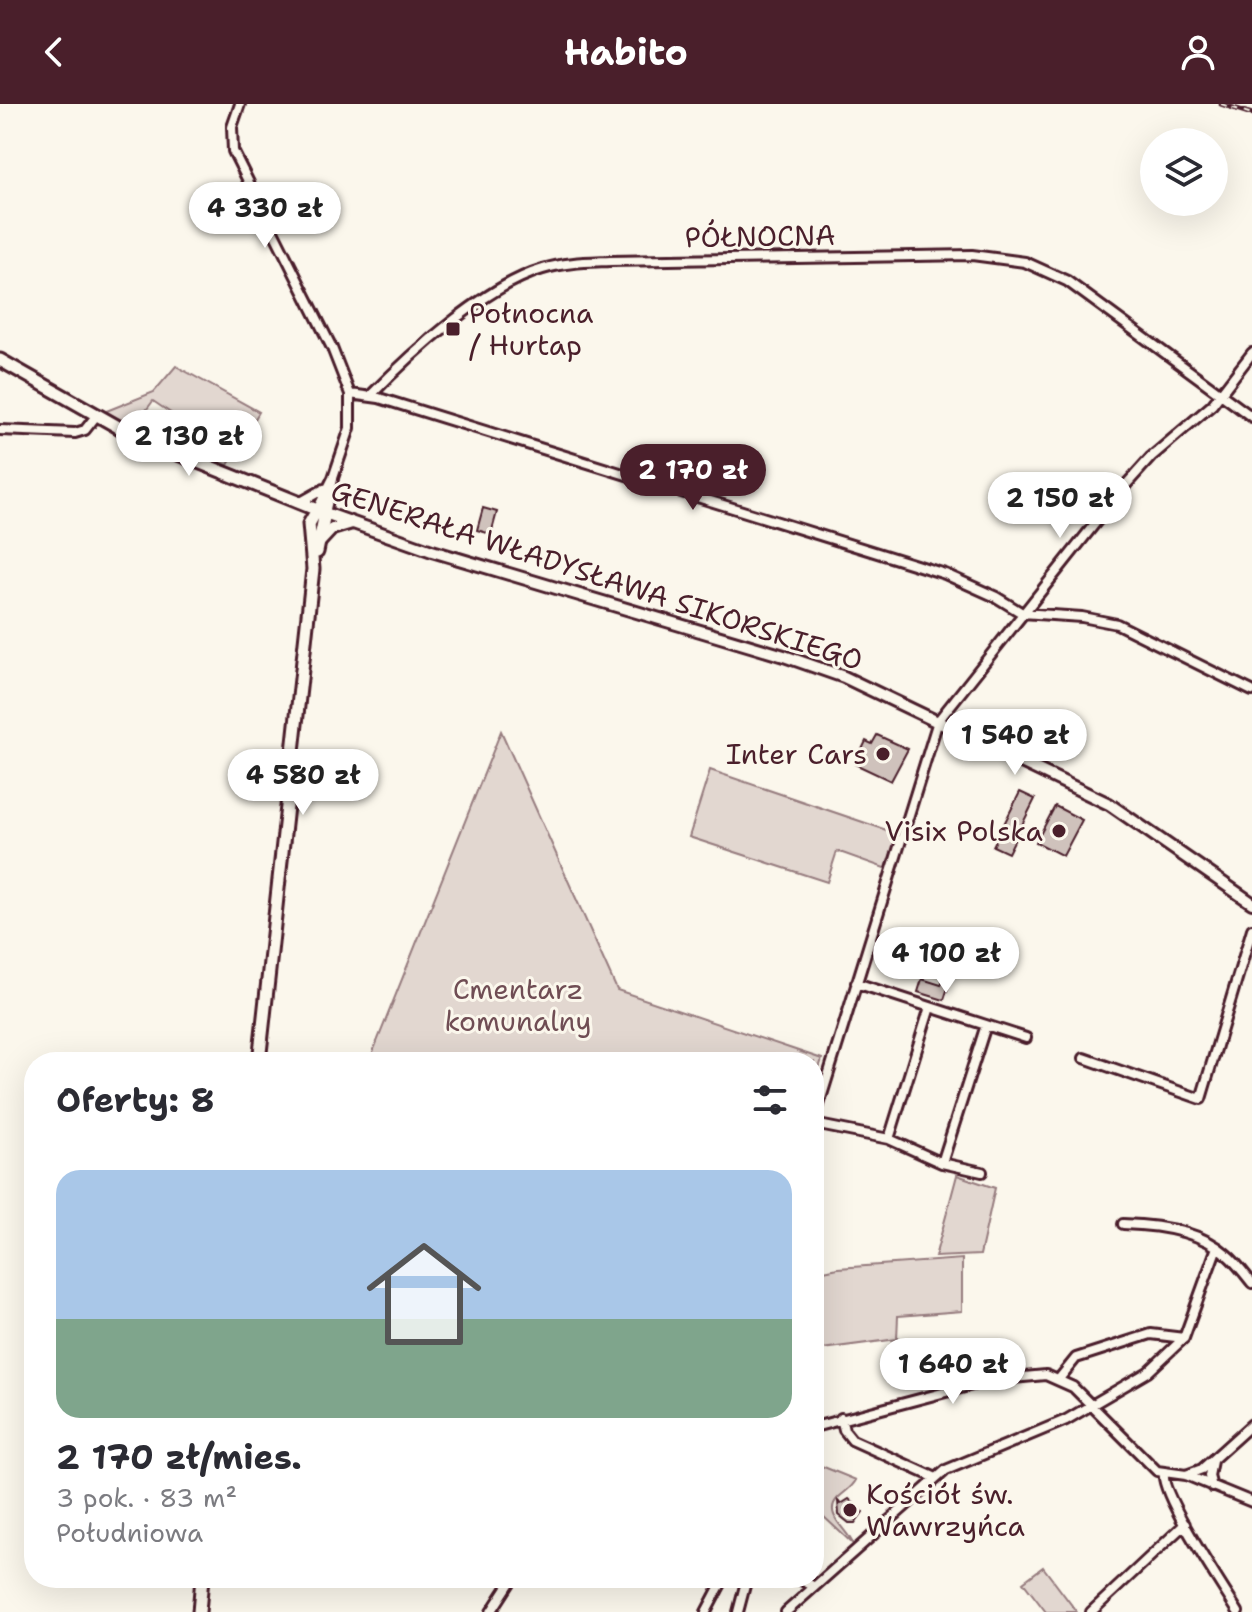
<!DOCTYPE html>
<html lang="pl">
<head>
<meta charset="utf-8">
<style>
  :root { --surface:#fff; --page:#f7f7f7; --text:#2b2b33; --muted:#7c7c81; --accent:#4a1f2b }
  body { margin:0; font-family:"Shantell Sans",sans-serif; background:var(--page); color:var(--text); height:100vh; display:flex; flex-direction:column; font-size:30px; white-space:nowrap }
  * { box-sizing:border-box; margin:0 }
  p { font-size:26px; color:var(--muted) }
  .icon { flex:none; width:44px; height:44px; fill:none; stroke:currentColor; stroke-width:2; stroke-linecap:round; stroke-linejoin:round }
  .map { position:relative; flex:1; overflow:hidden }
  .drawer { position:absolute; left:24px; top:948px; width:800px; height:536px; display:flex; flex-direction:column; background:var(--surface); border-radius:32px; box-shadow:0 8px 32px #0002 }
  .drawer>* { flex:none }
  .tools { position:absolute; left:1140px; top:24px; display:grid; gap:16px }
  .tools a { display:grid; place-items:center; width:88px; height:88px; border-radius:50%; background:var(--surface); box-shadow:0 8px 32px #0002; font-size:40px }
  .price { position:absolute; translate:-50% -68px; padding:0 18px; border-radius:28px; background:#fff; color:#222; font-size:26px; line-height:52px; filter:drop-shadow(0 2px 4px #0008) }
  .price::after { content:''; position:absolute; left:50%; top:48px; width:24px; height:18px; margin-left:-12px; background:inherit; clip-path:polygon(0 0,100% 0,50% 100%) }
  .price.current { background:var(--accent); color:#fff }
  ul { padding:0; list-style:none }
  li { display:grid; align-content:center; gap:16px; height:424px; padding:0 32px }
  li span { display:grid; place-items:center; height:248px; border-radius:24px; color:#555 }
  li>.icon { margin-inline-start:auto }
  span .icon { width:144px; height:144px; fill:#fffc; stroke-width:1 }
  li b { font-size:34px }
  h2 { display:flex; justify-content:space-between; align-items:center; height:96px; padding:0 32px; font-size:34px }
  header { display:flex; justify-content:space-between; align-items:center; height:104px; padding:0 32px; background:var(--accent); color:#fff; font-size:36px; font-weight:700 }
  .map>svg:first-child { display:block }
  .green { fill:#e2d7d0; stroke:#967b7e; stroke-width:2 }
  .building { fill:#cfc2bc; stroke:#4a1f2b; stroke-width:2 }
  .lines { fill:none; stroke-linecap:round; stroke-linejoin:round }
  .minor-casing { stroke:#4a1f2b; stroke-width:14 }
  .tertiary-casing { stroke:#4a1f2b; stroke-width:16 }
  .secondary-casing { stroke:#4a1f2b; stroke-width:17 }
  .minor { stroke:#fbf7ec; stroke-width:8 }
  .tertiary { stroke:#fbf7ec; stroke-width:10 }
  .secondary { stroke:#fbf7ec; stroke-width:11 }
  .rail-casing { stroke:#4a1f2b; stroke-width:5 }
  .rail { stroke:#fbf7ec; stroke-width:2; stroke-dasharray:6; stroke-linecap:butt }
  .poi-dot { fill:#4a1f2b; stroke:#fbf7ec; stroke-width:3 }
  .labels { text-anchor:middle; dominant-baseline:central; stroke-width:6; stroke-linejoin:round; paint-order:stroke }
  .street-label { font-size:28px; fill:#4a1f2b; stroke:#fbf7ec }
  .poi-label { font-size:28px; fill:#4a1f2b; stroke:#fbf7ec; text-anchor:start }
  .park-label { font-size:28px; fill:#704d54; stroke:#fbf7ec }
</style>
</head>
<body>
<header><svg class="icon" aria-label="back" viewBox="0 0 24 24"><path d="M15 5l-7 7 7 7"/></svg>Habito<svg class="icon" aria-label="person" viewBox="0 0 24 24"><circle cx="12" cy="8" r="4"/><path d="M4 21q1-7 8-7t8 7"/></svg></header>
<div class="map">
<svg width="1252" height="1508" viewBox="0 0 1252 1508">
  <rect width="100%" height="100%" fill="#fbf7ec"/>
  <filter id="ink" filterUnits="userSpaceOnUse"><feTurbulence type="fractalNoise" baseFrequency=".0125" numOctaves="2"/><feDisplacementMap in="SourceGraphic" scale="16" xChannelSelector="R" yChannelSelector="G"/><feConvolveMatrix kernelMatrix="1 2 1 2 8 2 1 2 1" color-interpolation-filters="sRGB"/></filter>
  <g filter="url(#ink)">
    <path class="green" d="M176,262L259,308L228,361L162,336L175,312L153,297L132,325L104,308L154,288Z
      M501,627L617,886L822,955L814,980V958H369Z
      M710,666L898,730L887,765L837,747L827,778L689,733Z
      M957,1071L995,1084L980,1151L935,1153Z
      M962,1155V1207L898,1212L897,1235L814,1246V1169L838,1164Z
      M814,1359L856,1376C852,1384 845,1387 838,1394C822,1410 848,1426 853,1440L823,1412L814,1418Z
      M1043,1463L1076,1507L1075,1508H1046L1023,1478Z"/>
    <path class="building" d="M483,404L497,408L491,430L477,426Z
      M877,631L908,645L891,677L855,660L866,637L872,640Z
      M1020,688L1035,695L1008,749L993,742Z
      M1055,702L1082,716L1063,752L1036,738Z
      M945,869L952,871L944,896L918,888L922,875L941,881Z
      M849,1395L863,1408L855,1419H849L839,1411L838,1397L841,1400Z"/>
    <g class="lines">
      <defs>
        <path id="minor" d="M240,0L232,23L233,47L332,244L350,290V324L333,374L317,406
          M350,290L379,294L945,470L996,493L1022,509L1082,513L1117,520L1252,587
          M370,292C413,248 485,182 543,165C565,158 588,158 610,157L972,151L1025,158L1067,177L1252,313
          M0,326L75,329L85,326L96,312
          M299,399L324,385
          M325,409L333,375
          M856,879L1026,934
          M1084,954L1201,995L1252,825
          M814,1017L938,617L1124,383L1151,353L1212,301L1252,249
          M814,1020L889,1035L942,1059L982,1068
          M889,1035L930,903
          M942,1059L986,921
          M1123,1120C1156,1121 1201,1127 1226,1150C1236,1158 1244,1169 1252,1179
          M1059,1275L1076,1254L1151,1230L1184,1234
          M841,1314L844,1326L852,1336L936,1374
          M814,1323L991,1276L1046,1271L1073,1283L1157,1367L1186,1371L1252,1398
          M1212,1357L1209,1372L1212,1383
          M1164,1370C1160,1390 1224,1485 1238,1508
          M1186,1371L1202,1365L1252,1320
          M797,1474L813,1482
          M491,1508L513,1474
          M706,1508L724,1474
          M738,1508L747,1474
          M786,1508L946,1366L1066,1316L1148,1268L1184,1234L1217,1143
          M1091,1508L1185,1420"/>
        <path id="tertiary" d="M325,409L432,447L784,552L844,573L1109,700L1252,799
          M319,439L332,425L352,419"/>
        <path id="secondary" d="M0,256L136,333L325,409L317,448
          M259,958L313,465L309,420L317,406
          M199,1508L202,1474"/>
      </defs>
      <use href="#minor" class="minor-casing"/>
      <use href="#tertiary" class="tertiary-casing"/>
      <use href="#secondary" class="secondary-casing"/>
      <use href="#minor" class="minor"/>
      <use href="#tertiary" class="tertiary"/>
      <use href="#secondary" class="secondary"/>
      <defs>
        <path id="rail" d="M1221,0L1252,10"/>
      </defs>
      <use href="#rail" class="rail-casing"/>
      <use href="#rail" class="rail"/>
    </g>
  </g>
  <g class="poi-dot">
    <rect x="445" y="217" width="16" height="16" rx="4"/>
    <circle cx="883" cy="650" r="8"/>
    <circle cx="1059" cy="727" r="8"/>
    <circle cx="850" cy="1406" r="8"/>
  </g>
  <g class="labels">
    <g class="street-label">
      <text transform="translate(760 132) rotate(-1)">PÓŁNOCNA</text>
      <text transform="translate(597 471) rotate(18)">GENERAŁA WŁADYSŁAWA SIKORSKIEGO</text>
    </g>
    <g class="poi-label">
      <text x="469" y="209">Połnocna<tspan x="469" dy="32">/ Hurtap</tspan></text>
      <text x="867" y="650" text-anchor="end">Inter Cars</text>
      <text x="1043" y="727" text-anchor="end">Visix Polska</text>
      <text x="866" y="1390">Kościół św.<tspan x="866" dy="32">Wawrzyńca</tspan></text>
    </g>
    <g class="park-label">
      <text x="518" y="885">Cmentarz<tspan x="518" dy="32">komunalny</tspan></text>
    </g>
  </g>
</svg>
<div class="tools">
<a><svg class="icon" aria-label="layers" viewBox="0 0 24 24"><path d="M12 4l9 5-9 5-9-5zM3 14l9 5 9-5"/></svg></a>
</div>
<b class="price" style="left:265px;top:146px">4 330 zł</b>
<b class="price" style="left:189px;top:374px">2 130 zł</b>
<b class="price current" style="left:693px;top:408px">2 170 zł</b>
<b class="price" style="left:1060px;top:436px">2 150 zł</b>
<b class="price" style="left:1015px;top:673px">1 540 zł</b>
<b class="price" style="left:303px;top:713px">4 580 zł</b>
<b class="price" style="left:946px;top:891px">4 100 zł</b>
<b class="price" style="left:953px;top:1302px">1 640 zł</b>
<section class="drawer">
<h2>Oferty: 8<svg class="icon" aria-label="filters" viewBox="0 0 24 24"><path d="M4 7h16M4 17h16"/><circle cx="9" cy="7" r="2"/><circle cx="15" cy="17" r="2"/></svg></h2>
<ul>
<li><span style="background:linear-gradient(#a9c7e8 60%,#7fa58c 0)"><svg class="icon" aria-label="home" viewBox="0 0 24 24"><path d="M3 11l9-7 9 7M6 9v11h12V9"/></svg></span><div><b>2 170 zł/mies.</b><p>3 pok. · 83 m²</p><p>Południowa</p></div></li>
</ul>
</section>
</div>
</body>
</html>
